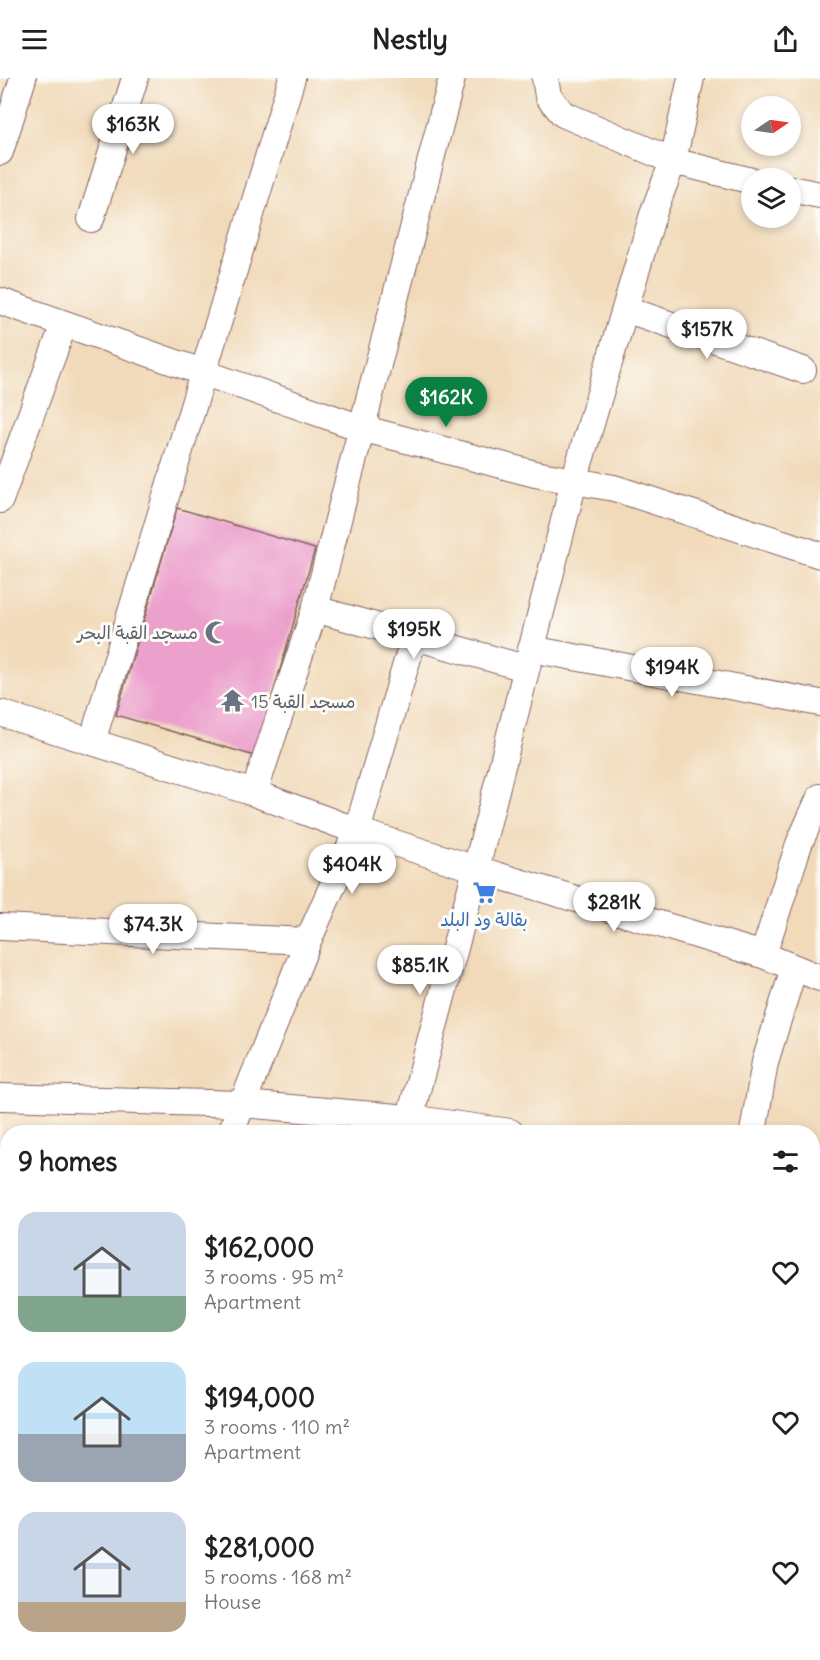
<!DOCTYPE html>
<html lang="en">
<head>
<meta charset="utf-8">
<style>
  :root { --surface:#fff; --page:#f2f2f2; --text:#202124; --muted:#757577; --accent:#0b8043 }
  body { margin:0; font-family:Delius,"Playpen Sans Arabic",sans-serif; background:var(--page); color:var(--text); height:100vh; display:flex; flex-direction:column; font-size:22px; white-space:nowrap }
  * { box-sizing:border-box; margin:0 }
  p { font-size:20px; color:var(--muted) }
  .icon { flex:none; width:33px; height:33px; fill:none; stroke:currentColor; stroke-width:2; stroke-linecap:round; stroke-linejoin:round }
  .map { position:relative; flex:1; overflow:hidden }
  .sheet { position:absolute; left:0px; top:1047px; width:820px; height:536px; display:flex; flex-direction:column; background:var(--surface); border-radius:24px 24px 0 0; box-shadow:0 3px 9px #0003 }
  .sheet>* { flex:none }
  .needle { width:39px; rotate:77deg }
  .fabs { position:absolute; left:741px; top:18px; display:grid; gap:12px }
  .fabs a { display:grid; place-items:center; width:60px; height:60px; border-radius:50%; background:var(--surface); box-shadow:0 3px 9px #0003; font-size:30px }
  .price { position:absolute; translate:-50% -51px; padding:0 14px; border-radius:21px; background:#fff; color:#222; font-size:20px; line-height:39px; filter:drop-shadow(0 2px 3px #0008) }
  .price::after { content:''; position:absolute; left:50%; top:36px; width:18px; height:14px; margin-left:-9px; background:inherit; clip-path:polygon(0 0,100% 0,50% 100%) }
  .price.on { background:var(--accent); color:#fff }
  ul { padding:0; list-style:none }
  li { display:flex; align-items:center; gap:18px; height:150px; padding:0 18px }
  li span { display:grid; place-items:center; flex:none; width:168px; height:120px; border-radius:18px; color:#555 }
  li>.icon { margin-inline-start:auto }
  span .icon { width:72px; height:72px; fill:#fffc; stroke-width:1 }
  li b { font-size:26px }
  h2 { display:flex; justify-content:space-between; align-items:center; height:72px; padding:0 18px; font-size:26px }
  header { display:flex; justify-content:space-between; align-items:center; height:78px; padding:0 18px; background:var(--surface); font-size:27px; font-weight:700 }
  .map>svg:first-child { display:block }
  .building { fill:#eca1cd }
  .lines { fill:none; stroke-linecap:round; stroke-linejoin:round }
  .minor-casing { stroke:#84605d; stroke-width:28 }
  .minor { stroke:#fff; stroke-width:26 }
  .labels { text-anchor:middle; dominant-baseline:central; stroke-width:6; stroke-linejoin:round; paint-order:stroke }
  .worship-label { font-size:18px; fill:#5b616d; stroke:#fdfcf7; text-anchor:end }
  .shop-label { font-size:18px; fill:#366cbe; stroke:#fdfcf7 }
</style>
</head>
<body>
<header><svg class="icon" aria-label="menu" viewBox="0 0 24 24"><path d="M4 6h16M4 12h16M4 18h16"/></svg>Nestly<svg class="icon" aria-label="share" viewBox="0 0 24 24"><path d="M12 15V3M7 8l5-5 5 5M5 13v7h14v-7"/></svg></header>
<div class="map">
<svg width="820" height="1582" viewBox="0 0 820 1582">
  <rect width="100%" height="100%" fill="#fdfcf7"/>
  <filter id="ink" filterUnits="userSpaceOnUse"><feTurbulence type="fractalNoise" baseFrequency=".0167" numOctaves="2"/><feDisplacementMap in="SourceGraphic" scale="12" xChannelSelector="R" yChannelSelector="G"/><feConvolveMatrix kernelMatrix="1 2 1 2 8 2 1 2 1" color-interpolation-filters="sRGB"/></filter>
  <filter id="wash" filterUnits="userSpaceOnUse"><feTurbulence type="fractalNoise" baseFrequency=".008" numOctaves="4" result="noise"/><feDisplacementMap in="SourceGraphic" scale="24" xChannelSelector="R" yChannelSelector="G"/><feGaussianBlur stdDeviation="1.35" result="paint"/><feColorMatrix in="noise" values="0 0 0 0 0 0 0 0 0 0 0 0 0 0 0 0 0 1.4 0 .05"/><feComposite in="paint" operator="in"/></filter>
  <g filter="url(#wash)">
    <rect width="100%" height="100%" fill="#f1daba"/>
    <g id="blocks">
      <path class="building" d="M177,430L315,471L255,678L116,637Z
        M0,1306L8,1307V1347L0,1345Z
        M333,1575H364L363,1582H331Z
        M601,1575H624L623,1582H600Z
        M561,1577L584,1581V1582H560Z"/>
    </g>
  </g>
  <g filter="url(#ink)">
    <use href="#blocks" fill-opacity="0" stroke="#84605d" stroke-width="1.5"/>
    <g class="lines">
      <defs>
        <path id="minor" d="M545,0L548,18L563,36L673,83L752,103
          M0,74L23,0
          M790,111L820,117
          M91,141L135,0
          M0,223L361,350L535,396L614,410L820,477
          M625,231L803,292
          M0,422L64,246
          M315,531L525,590
          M531,571L820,625
          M0,635L254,715L357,753L476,791L763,877L820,900
          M92,664L292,0
          M254,715L315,531L452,0
          M0,849L308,863
          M763,877L799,766L820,719
          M0,1019L242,1026L409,1040L510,1054
          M231,1054L308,863L357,753L414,559
          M406,1054L476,791L574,403L654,133L673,83L691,0
          M753,1054L765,984L794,890
          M813,1091H820
          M0,1210L8,1211
          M813,1342H820
          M813,1482L820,1483
          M0,1536H8
          M287,1582L289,1575
          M473,1582L475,1575
          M626,1582L627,1575"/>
      </defs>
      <use href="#minor" class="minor-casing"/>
      <use href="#minor" class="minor"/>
    </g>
  </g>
  <defs>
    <symbol id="mosque-bare" viewBox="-9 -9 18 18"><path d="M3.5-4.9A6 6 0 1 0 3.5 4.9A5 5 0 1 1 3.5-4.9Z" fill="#6b7280" stroke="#fdfcf7" stroke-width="2.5" paint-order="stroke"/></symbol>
    <symbol id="temple-bare" viewBox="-9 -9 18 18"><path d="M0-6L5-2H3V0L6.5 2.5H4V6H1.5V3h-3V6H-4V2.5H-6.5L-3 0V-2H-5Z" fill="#6b7280" stroke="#fdfcf7" stroke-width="2.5" paint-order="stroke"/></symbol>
    <symbol id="supermarket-bare" viewBox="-9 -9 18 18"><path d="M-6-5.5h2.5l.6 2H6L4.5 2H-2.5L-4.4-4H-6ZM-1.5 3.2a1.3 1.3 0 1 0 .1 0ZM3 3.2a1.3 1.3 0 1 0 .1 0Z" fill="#3f7fe0" stroke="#fdfcf7" stroke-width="2.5" paint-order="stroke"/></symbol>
  </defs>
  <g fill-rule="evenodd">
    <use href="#mosque-bare" x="200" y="538" width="33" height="33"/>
    <use href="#temple-bare" x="216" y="606" width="33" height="33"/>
    <use href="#supermarket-bare" x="468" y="798" width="33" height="33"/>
  </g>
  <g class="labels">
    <g class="worship-label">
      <text x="198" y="554">مسجد القبة البحر</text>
      <text x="251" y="623" text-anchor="start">مسجد القبة 15</text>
    </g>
    <g class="shop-label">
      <text x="484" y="841">بقالة ود البلد</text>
    </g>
  </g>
</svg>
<div class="fabs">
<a><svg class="needle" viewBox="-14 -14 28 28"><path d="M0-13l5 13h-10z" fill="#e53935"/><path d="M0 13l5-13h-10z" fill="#757577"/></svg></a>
<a><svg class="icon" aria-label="layers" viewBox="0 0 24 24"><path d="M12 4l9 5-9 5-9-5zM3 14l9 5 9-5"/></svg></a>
</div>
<b class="price" style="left:133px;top:77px">$163K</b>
<b class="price" style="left:707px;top:282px">$157K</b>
<b class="price on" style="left:446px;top:350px">$162K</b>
<b class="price" style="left:414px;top:582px">$195K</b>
<b class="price" style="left:672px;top:620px">$194K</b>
<b class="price" style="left:352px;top:817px">$404K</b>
<b class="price" style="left:614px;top:855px">$281K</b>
<b class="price" style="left:153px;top:877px">$74.3K</b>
<b class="price" style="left:420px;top:918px">$85.1K</b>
<section class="sheet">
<h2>9 homes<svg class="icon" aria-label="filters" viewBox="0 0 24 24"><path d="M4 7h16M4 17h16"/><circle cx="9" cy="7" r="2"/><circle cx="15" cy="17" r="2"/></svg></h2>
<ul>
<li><span style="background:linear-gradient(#c9d6e8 70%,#7fa58c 0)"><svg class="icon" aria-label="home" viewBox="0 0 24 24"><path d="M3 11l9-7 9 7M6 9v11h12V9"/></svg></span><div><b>$162,000</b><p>3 rooms · 95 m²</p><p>Apartment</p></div><svg class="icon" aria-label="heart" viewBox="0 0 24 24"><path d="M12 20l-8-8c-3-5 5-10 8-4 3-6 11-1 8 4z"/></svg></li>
<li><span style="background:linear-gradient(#bfe0f5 60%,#9aa5b1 0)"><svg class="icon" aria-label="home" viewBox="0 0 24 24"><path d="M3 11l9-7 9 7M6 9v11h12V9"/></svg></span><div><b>$194,000</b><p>3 rooms · 110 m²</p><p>Apartment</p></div><svg class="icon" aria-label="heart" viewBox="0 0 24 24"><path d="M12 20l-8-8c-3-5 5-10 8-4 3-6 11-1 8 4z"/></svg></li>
<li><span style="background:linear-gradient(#c9d6e8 75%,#b9a48a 0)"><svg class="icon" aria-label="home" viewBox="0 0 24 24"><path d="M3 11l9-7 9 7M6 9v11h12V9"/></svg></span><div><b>$281,000</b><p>5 rooms · 168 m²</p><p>House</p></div><svg class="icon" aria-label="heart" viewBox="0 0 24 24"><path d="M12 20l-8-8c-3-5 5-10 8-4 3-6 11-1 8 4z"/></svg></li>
</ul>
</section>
</div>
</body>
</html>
